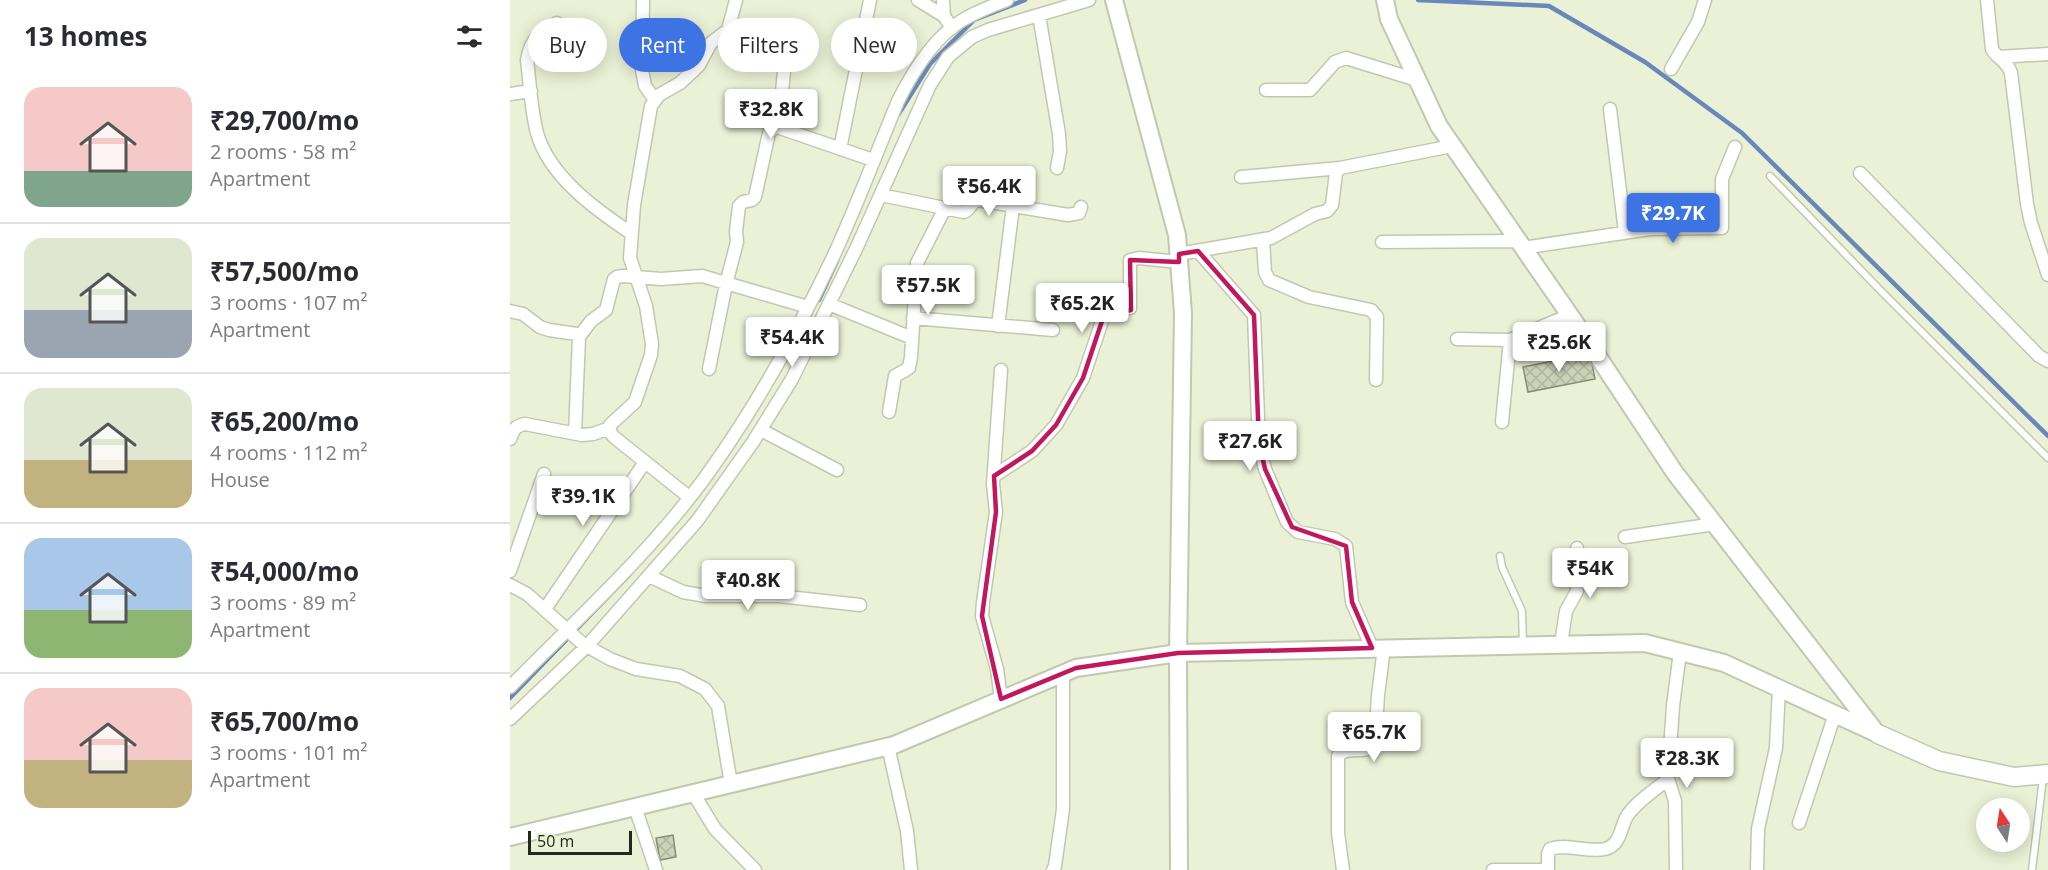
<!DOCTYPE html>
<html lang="en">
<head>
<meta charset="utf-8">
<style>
  :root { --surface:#fff; --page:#f7f7f7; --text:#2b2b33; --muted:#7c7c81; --line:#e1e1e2; --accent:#3e73e3 }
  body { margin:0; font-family:"Open Sans",sans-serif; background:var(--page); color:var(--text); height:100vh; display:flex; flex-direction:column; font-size:22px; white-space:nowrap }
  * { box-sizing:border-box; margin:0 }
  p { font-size:20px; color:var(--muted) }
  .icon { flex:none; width:33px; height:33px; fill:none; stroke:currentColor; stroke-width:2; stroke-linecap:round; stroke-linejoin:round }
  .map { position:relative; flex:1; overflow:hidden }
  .details { display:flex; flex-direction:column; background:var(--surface); width:510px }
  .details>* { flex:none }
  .hud { position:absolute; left:18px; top:18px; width:570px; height:54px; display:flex; gap:12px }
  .needle { width:39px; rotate:348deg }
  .tools { position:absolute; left:1466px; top:798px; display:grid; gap:12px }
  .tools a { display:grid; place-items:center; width:54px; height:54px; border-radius:50%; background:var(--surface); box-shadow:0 3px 15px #0003; font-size:30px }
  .scale { position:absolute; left:18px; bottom:15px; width:104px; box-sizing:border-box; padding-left:6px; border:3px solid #25271d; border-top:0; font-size:16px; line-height:21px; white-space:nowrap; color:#25271d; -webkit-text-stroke:4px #ebf1d6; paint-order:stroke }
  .price { position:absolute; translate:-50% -51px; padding:0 14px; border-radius:6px; background:#fff; color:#222; font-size:20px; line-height:39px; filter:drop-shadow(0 2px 3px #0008) }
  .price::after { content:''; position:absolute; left:50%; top:36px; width:18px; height:14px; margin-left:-9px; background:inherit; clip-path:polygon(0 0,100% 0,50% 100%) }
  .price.on { background:var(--accent); color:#fff }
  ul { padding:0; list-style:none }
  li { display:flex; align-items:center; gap:18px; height:150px; padding:0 24px }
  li+li { border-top:2px solid var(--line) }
  li span { display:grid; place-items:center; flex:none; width:168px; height:120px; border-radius:18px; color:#555 }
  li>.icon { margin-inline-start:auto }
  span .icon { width:72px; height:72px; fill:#fffc; stroke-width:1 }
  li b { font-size:26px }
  h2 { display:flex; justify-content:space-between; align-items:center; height:72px; padding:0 24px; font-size:26px }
  .tag { padding:0 21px; border-radius:27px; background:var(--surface); box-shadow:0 3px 15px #0003; font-size:21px; line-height:54px }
  .tag.on { background:var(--accent); color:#fff }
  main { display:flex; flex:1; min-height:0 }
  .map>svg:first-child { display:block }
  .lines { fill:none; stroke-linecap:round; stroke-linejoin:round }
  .stream { stroke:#6a87ba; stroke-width:4.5 }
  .building { fill:url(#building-cross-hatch); stroke:#878d74; stroke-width:1.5 }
  .service-casing { stroke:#c2c8ae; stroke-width:9 }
  .minor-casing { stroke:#c2c8ae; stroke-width:15 }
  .tertiary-casing { stroke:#c2c8ae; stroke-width:20 }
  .secondary-casing { stroke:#c2c8ae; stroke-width:21 }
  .service { stroke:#fff; stroke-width:6 }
  .minor { stroke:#fff; stroke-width:12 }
  .tertiary { stroke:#fff; stroke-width:16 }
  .secondary { stroke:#fff; stroke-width:18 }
  .marked { fill:none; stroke:#c2185b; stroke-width:4.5; stroke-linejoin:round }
</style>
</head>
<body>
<main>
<section class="details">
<h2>13 homes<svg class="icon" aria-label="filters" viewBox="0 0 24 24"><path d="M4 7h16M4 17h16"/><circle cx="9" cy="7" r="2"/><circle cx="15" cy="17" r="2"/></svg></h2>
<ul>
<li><span style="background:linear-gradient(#f6c9c9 70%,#7fa58c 0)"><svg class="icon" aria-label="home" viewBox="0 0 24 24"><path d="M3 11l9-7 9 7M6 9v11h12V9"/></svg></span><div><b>₹29,700/mo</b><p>2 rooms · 58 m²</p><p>Apartment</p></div></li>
<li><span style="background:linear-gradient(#dfe7d0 60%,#9aa5b1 0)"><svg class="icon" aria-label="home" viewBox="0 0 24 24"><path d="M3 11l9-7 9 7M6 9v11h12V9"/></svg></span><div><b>₹57,500/mo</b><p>3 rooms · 107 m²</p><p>Apartment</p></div></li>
<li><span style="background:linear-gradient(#dfe7d0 60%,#c2b280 0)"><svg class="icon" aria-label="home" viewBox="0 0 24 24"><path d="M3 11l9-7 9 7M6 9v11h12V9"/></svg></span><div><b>₹65,200/mo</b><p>4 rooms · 112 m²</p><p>House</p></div></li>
<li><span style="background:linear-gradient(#a9c7e8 60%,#8fb573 0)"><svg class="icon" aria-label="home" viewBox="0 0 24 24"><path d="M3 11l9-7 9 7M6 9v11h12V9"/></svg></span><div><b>₹54,000/mo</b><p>3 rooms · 89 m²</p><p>Apartment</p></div></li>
<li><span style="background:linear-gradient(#f6c9c9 60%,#c2b280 0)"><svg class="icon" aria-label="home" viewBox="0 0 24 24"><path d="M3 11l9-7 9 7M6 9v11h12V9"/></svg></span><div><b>₹65,700/mo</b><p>3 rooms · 101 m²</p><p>Apartment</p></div></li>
</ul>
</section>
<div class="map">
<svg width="1538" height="870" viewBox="0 0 1538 870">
  <defs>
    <pattern id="building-cross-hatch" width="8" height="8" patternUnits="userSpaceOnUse" patternTransform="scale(1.5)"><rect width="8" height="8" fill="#cdd3b9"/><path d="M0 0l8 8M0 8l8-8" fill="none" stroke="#b0b59f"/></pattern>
  </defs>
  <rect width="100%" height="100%" fill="#ebf1d6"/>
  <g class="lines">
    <path class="stream" d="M908,0L1039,6L1135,62L1232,133L1538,436
      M388,115L420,64L464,20L515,0
      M309,300L327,261
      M0,698L119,575"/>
  </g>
  <path class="building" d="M1080,354L1085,379L1018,392L1013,367Z
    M163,835L166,857L150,860L146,838Z"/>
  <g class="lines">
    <defs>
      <path id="service" d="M1260,176L1370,290L1538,458
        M990,556L992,567L1012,611L1013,645
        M1522,870L1533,778"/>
      <path id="minor" d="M133,0L132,70L135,86L145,100
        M408,0L434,16
        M433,0L434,16L442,28
        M1477,0L1482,49C1487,59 1497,60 1501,73L1517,204L1521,223L1538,275
        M529,15L549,134L550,151L547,168
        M47,23C29,34 21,38 17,60C20,84 21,110 27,133C39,176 86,210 121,233
        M277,40L269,123L270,128L363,160
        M1489,57L1538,54
        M1161,69L1188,22L1195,0
        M756,90H800L825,62L836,58L907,80
        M0,94L21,91
        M1100,109L1115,232
        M330,149L360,0
        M1350,173L1529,356L1538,361
        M731,177L830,168
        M371,195L454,212C460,210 461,202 468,200L558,215L569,213L571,207
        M753,240L755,272L759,280L799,297L861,310L867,317L866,380
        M872,242L1007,241
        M1012,248L1140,229L1212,228V179L1225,147
        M688,251L744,315L749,443L755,469L777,522L788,532L825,539L836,546L842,602L862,648
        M669,254L761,238L805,214L817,211L822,205L826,173L830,168L942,146
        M319,304L402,338
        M0,311L13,314L30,327L39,330L67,334L69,337L65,433
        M403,318L543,330
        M488,326L503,206
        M69,337L81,321L96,310L104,279L107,277L113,276L151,279L192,276L298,307
        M947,339L1000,340L1060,315
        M199,369L216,284L227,242L226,231L229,206L233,202L242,200L245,197L259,133L269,123
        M379,412L385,376L399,368L401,357L407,263L434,210
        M992,422L1000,340
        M251,430L327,470
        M0,439C3,430 5,426 15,424L72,435L83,434L100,428
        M484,476L522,451L546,425L573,378L594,315L601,312L620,308V260L629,258L669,262
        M179,497L104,437L99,431L100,425L125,402L141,355L142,344L136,306L120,258L124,205L141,106L149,95L170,83L184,70L189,65L201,43L218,30L226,0
        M1115,537L1205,524
        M0,571L34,474
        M139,576L173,592L196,596H269L350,605
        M0,585L17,594L73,644L100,659L126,669L170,676L195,689L208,706L221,784
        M35,609L135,462
        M1051,644L1056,611L1067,591V548
        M0,687C66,620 138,555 194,479C245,409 287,333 324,255C347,205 367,152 388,101C402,73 424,38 451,21C465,12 482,6 497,0
        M491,699L487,669L472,616L473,602L486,512L483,484L491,370
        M0,719L77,646L187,521L243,442L282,379L346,249L420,85L438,57L462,37L478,30L579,0
        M378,746L397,831L401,870
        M183,793L205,829L245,870
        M125,807L146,870
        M1289,823L1325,714
        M543,870L545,866L553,809V673
        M833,870L828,833V756C837,745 855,755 865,745L868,695L874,648
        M983,870H1038
        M1038,870V854L1040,849C1058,843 1077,853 1095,849C1111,845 1110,828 1117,816C1126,802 1145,790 1158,779
        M1166,870L1165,801L1158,779L1163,706L1170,652
        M1247,870L1248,829L1266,748L1269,688"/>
      <path id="tertiary" d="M604,0L667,235L673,313L668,653L669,870
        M875,0L879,19L929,126L1077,340L1165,473L1365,731
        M0,837L384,745L566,668L668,653L1135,643L1214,663L1368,734"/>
      <path id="secondary" d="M1368,734L1429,761L1504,777L1538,774"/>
    </defs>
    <use href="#service" class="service-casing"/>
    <use href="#minor" class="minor-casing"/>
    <use href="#tertiary" class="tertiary-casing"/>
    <use href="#secondary" class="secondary-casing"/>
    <use href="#service" class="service"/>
    <use href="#minor" class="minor"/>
    <use href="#tertiary" class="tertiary"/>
    <use href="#secondary" class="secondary"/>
  </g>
  <path class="marked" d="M688,251L744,315L749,443L755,469L782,527L836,546L842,602L862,648L668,653L566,668L491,699L472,616L486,512L484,476L522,451L546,425L573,378L594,315L621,310L620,260L669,262V254Z"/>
</svg>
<div class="tools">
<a><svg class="needle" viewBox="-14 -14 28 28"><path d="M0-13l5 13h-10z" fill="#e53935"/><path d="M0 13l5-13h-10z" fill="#7c7c81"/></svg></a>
</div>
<div class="scale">50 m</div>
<b class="price" style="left:261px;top:140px">₹32.8K</b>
<b class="price" style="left:479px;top:217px">₹56.4K</b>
<b class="price on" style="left:1163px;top:244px">₹29.7K</b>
<b class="price" style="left:418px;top:316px">₹57.5K</b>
<b class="price" style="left:572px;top:334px">₹65.2K</b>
<b class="price" style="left:282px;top:368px">₹54.4K</b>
<b class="price" style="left:1049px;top:373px">₹25.6K</b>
<b class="price" style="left:740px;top:472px">₹27.6K</b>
<b class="price" style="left:73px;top:527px">₹39.1K</b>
<b class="price" style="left:1080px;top:599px">₹54K</b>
<b class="price" style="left:238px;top:611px">₹40.8K</b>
<b class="price" style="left:864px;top:763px">₹65.7K</b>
<b class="price" style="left:1177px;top:789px">₹28.3K</b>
<div class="hud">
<a class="tag">Buy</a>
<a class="tag on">Rent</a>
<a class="tag">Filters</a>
<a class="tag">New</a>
</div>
</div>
</main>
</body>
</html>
